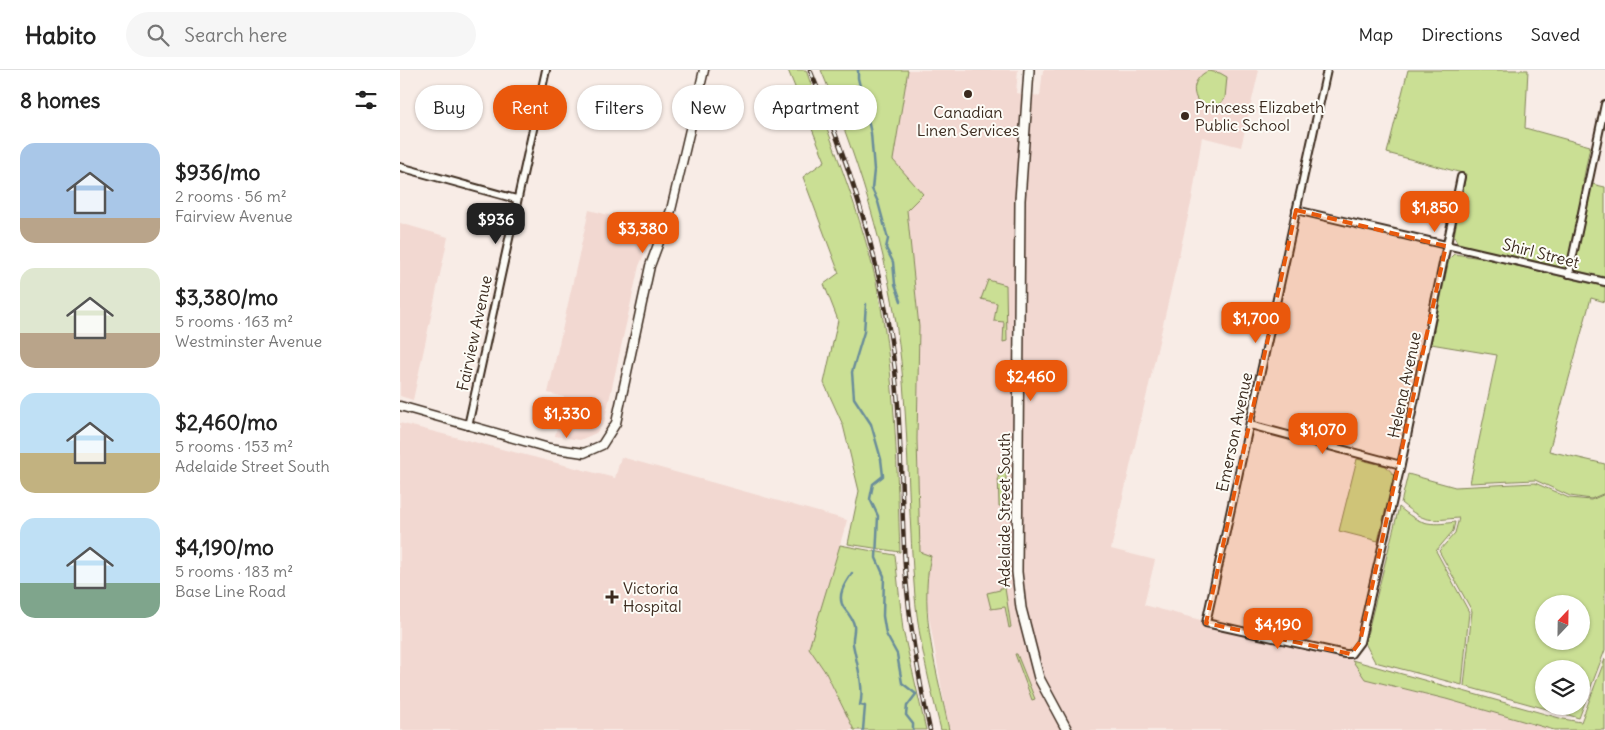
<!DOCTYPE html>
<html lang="en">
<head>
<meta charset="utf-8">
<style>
  :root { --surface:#fff; --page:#f6f6f6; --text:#222; --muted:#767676; --line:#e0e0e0; --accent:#ea580c }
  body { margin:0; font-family:Delius,sans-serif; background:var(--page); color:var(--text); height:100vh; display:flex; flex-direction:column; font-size:19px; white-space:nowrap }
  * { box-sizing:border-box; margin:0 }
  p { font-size:16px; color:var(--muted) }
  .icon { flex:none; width:28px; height:28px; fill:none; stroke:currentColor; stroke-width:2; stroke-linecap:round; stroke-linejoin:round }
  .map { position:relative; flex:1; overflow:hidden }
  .details { display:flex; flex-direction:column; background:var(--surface); width:400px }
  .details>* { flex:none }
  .banner { position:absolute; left:15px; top:15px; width:475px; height:45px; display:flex; gap:10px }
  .needle { width:32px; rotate:22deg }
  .fabs { position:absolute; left:1135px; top:525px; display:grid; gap:10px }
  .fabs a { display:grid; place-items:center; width:55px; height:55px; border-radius:50%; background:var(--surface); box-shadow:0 1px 4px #0004; font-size:25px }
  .price { position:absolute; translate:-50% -42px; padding:0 11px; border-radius:10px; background:var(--accent); color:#fff; font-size:16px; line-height:32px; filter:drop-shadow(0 1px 2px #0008) }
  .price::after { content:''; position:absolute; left:50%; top:30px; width:15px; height:11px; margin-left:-8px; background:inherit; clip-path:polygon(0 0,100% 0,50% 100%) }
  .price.on { background:#222; color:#fff }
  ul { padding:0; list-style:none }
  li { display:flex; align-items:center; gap:15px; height:125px; padding:0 20px }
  li span { display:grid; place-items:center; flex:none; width:140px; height:100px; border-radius:15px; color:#555 }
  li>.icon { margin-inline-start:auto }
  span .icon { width:60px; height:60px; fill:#fffc; stroke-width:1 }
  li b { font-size:21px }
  h2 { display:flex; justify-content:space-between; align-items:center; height:60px; padding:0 20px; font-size:21px }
  .pill { padding:0 18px; border-radius:22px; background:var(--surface); box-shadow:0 1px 4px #0004; font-size:18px; line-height:45px }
  .pill.on { background:var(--accent); color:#fff }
  header { display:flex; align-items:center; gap:30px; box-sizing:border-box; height:70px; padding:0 25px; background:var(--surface); border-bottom:1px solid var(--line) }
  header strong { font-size:24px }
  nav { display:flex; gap:28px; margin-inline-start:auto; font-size:18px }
  .search { width:350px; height:45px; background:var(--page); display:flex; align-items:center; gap:12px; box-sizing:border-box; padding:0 18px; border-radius:28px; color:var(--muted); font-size:19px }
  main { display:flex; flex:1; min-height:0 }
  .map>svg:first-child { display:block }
  .built { fill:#f2d8d1 }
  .green { fill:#cadf94; stroke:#828459; fill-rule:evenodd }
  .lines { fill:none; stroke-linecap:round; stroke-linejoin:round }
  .stream { stroke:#6a8d9a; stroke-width:2.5 }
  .minor-casing { stroke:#3b2a1e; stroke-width:10 }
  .tertiary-casing { stroke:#3b2a1e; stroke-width:11 }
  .secondary-casing { stroke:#3b2a1e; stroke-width:12 }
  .minor { stroke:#fdfcf7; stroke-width:6 }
  .tertiary { stroke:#fdfcf7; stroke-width:8 }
  .secondary { stroke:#fdfcf7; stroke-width:9 }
  .rail-casing { stroke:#3b2a1e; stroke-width:4.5 }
  .rail { stroke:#fdfcf7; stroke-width:2.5; stroke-dasharray:8; stroke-linecap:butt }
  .marked { fill:#e8590c; fill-opacity:0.2; stroke:#e8590c; stroke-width:4; stroke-dasharray:10 6; stroke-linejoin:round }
  .poi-dot { fill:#3b2a1e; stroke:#fdfcf7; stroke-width:2 }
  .labels { text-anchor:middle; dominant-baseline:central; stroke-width:4; stroke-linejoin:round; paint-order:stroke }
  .poi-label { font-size:16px; fill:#3b2a1e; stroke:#fdfcf7; text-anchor:start }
  .street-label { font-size:16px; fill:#3b2a1e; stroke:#fdfcf7 }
</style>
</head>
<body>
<header>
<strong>Habito</strong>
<div class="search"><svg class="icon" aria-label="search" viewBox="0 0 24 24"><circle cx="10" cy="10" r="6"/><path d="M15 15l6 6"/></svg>Search here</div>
<nav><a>Map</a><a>Directions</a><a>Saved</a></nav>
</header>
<main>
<section class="details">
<h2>8 homes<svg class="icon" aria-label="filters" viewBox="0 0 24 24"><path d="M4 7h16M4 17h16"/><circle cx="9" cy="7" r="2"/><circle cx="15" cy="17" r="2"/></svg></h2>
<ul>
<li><span style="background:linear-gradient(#a9c7e8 75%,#b9a48a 0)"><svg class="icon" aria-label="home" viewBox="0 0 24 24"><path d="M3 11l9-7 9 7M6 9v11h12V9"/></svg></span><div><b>$936/mo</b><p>2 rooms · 56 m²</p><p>Fairview Avenue</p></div></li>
<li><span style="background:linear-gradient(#dfe7d0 65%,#b9a48a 0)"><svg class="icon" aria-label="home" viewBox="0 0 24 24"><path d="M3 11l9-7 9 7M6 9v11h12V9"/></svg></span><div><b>$3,380/mo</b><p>5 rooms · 163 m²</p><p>Westminster Avenue</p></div></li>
<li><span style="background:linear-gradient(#bfe0f5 60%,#c2b280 0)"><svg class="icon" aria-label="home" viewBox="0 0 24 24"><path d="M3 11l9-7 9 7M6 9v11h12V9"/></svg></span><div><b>$2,460/mo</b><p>5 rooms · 153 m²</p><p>Adelaide Street South</p></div></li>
<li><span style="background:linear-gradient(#bfe0f5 65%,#7fa58c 0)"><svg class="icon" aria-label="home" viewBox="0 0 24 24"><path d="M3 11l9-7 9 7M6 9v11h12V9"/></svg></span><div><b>$4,190/mo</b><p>5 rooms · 183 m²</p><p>Base Line Road</p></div></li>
</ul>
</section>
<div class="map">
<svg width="1205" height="660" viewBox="0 0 1205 660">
  <rect width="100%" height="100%" fill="#f8ece6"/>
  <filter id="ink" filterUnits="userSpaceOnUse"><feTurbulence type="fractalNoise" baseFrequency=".02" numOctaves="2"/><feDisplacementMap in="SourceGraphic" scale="10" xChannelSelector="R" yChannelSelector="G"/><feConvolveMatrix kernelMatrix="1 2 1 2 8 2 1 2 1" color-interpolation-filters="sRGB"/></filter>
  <g filter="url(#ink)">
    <path class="built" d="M508,0H618L616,23L640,26L643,0H859L841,77L802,67L792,129L711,479L755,490L744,535L952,590L965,609L1046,629L1154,660H549L527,536V506L531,487L520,483L517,369L519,257L507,140L492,90Z
      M189,140L256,157L239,196L204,353L196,363L180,370L155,366L164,327L148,323Z
      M0,153L48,167L13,330L0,326Z
      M0,353L215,408L221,387L447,450L410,578L426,603L454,660H0Z"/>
    <path class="green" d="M388,0H406C433,79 469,160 482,243C496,321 497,403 500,482L448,474L459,421L443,355L424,313L438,250L424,214L439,203L403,107L425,91Z
      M421,0H508L493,90L523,124L507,140L519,257L517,369L520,482L531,486C518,543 538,604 549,660H541C530,616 519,572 515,527C509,456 509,384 503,312C494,202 463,101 421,0Z
      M1008,0H1128L1125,58L1190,76L1183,112L1205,117V207L1058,174L1054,166L1066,104L987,83Z
      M808,1L820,3L827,7L825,28L819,35H801C790,23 793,8 808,1Z
      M1054,184L1088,189L1205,217V232L1191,228L1149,381L1205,394V423L1191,429L1170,426L1135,410L1070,413L1097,285L1031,274L1049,189Z
      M588,210L606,215L607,271L603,272L604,252L594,251L597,233L581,229Z
      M957,389L986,396L994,405L978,471L939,461Z
      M598,401L606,402V436H599Z
      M1008,404L1055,417L1135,413L1169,428L1191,430L1205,424V580L1179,648L1064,616L1072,541L1039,481L1055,463L1059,448C1030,450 1026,454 1001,433ZM1144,534H1181V571H1144ZM1144,599H1181V636H1144Z
      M999,437C1019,454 1029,456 1055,452L1053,461L1036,481L1069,542L1062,615L975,592L965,573Z
      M440,475L495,485L503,560L526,660H454L426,603L409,578Z
      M600,518H605L611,557L609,558L605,537L591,539L587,523L600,520Z
      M615,584H617L635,629L632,630Z
      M1205,589V660H1154L1046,629L965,609L952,590L1163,649L1181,652Z"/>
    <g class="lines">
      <path class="stream" d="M458,0V8L471,63L474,100L472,119L478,132L488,169L486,178L493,192L495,214L501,231
        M466,234L464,262L452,302L454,328L471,354L481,389L483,406L473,414L470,429L478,446L476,488L484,506L483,546L486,564L497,584L502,613L516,624L507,636L506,645L513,654V660
        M452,503C445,513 436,526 444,538C448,543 453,549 454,555C455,561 452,568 453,574C456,591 465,618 460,635L465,636L463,660"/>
      <defs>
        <path id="minor" d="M927,0L806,553L945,584H951L960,572L1001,395L1061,107
          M0,97L116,129
          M896,140L1205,212
          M1169,204L1205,34
          M850,355L1001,395
          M68,356L146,0"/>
        <path id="tertiary" d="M0,336L149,378L184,383L202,375L216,353L250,196L271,140L304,0"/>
        <path id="secondary" d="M629,0L620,130L617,502L621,538L639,608L667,660"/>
      </defs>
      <use href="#minor" class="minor-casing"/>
      <use href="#tertiary" class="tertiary-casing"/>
      <use href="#secondary" class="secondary-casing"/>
      <use href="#minor" class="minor"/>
      <use href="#tertiary" class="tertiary"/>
      <use href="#secondary" class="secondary"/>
      <defs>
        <path id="rail" d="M410,0C451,97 483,196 495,300C502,365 501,431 505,496C509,551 518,606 530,660"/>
      </defs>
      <use href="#rail" class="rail-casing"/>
      <use href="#rail" class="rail"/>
    </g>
  </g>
  <path class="marked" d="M896,140L1046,176L960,572L951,584L806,553Z"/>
  <g class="poi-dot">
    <circle cx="568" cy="24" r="5"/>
    <circle cx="785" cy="46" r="5"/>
    <path d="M209.5 519.5h5v5h5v5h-5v5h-5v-5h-5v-5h5z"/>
  </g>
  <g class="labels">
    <g class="poi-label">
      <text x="795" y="37">Princess Elizabeth<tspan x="795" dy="18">Public School</tspan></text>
      <text x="568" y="42" text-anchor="middle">Canadian<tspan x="568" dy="18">Linen Services</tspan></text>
      <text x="223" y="518">Victoria<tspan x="223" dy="18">Hospital</tspan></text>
    </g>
    <g class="street-label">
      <text transform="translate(1141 183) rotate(14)">Shirl Street</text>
      <text transform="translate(74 263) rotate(-78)">Fairview Avenue</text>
      <text transform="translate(1004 315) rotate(-78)">Helena Avenue</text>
      <text transform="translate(834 362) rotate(-78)">Emerson Avenue</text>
      <text transform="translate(604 440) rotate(-90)">Adelaide Street South</text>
    </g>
  </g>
</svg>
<div class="fabs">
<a><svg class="needle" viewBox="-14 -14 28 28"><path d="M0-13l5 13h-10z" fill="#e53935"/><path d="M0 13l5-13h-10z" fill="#767676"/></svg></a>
<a><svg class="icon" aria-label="layers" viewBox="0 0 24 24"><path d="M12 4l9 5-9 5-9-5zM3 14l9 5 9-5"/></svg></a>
</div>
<b class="price" style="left:1035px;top:163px">$1,850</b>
<b class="price on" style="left:96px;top:175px">$936</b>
<b class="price" style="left:243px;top:184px">$3,380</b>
<b class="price" style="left:856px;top:274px">$1,700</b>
<b class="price" style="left:631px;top:332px">$2,460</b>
<b class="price" style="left:167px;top:369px">$1,330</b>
<b class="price" style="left:923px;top:385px">$1,070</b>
<b class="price" style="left:878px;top:580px">$4,190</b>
<div class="banner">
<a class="pill">Buy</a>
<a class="pill on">Rent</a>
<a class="pill">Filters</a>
<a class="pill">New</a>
<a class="pill">Apartment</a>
</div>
</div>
</main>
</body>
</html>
